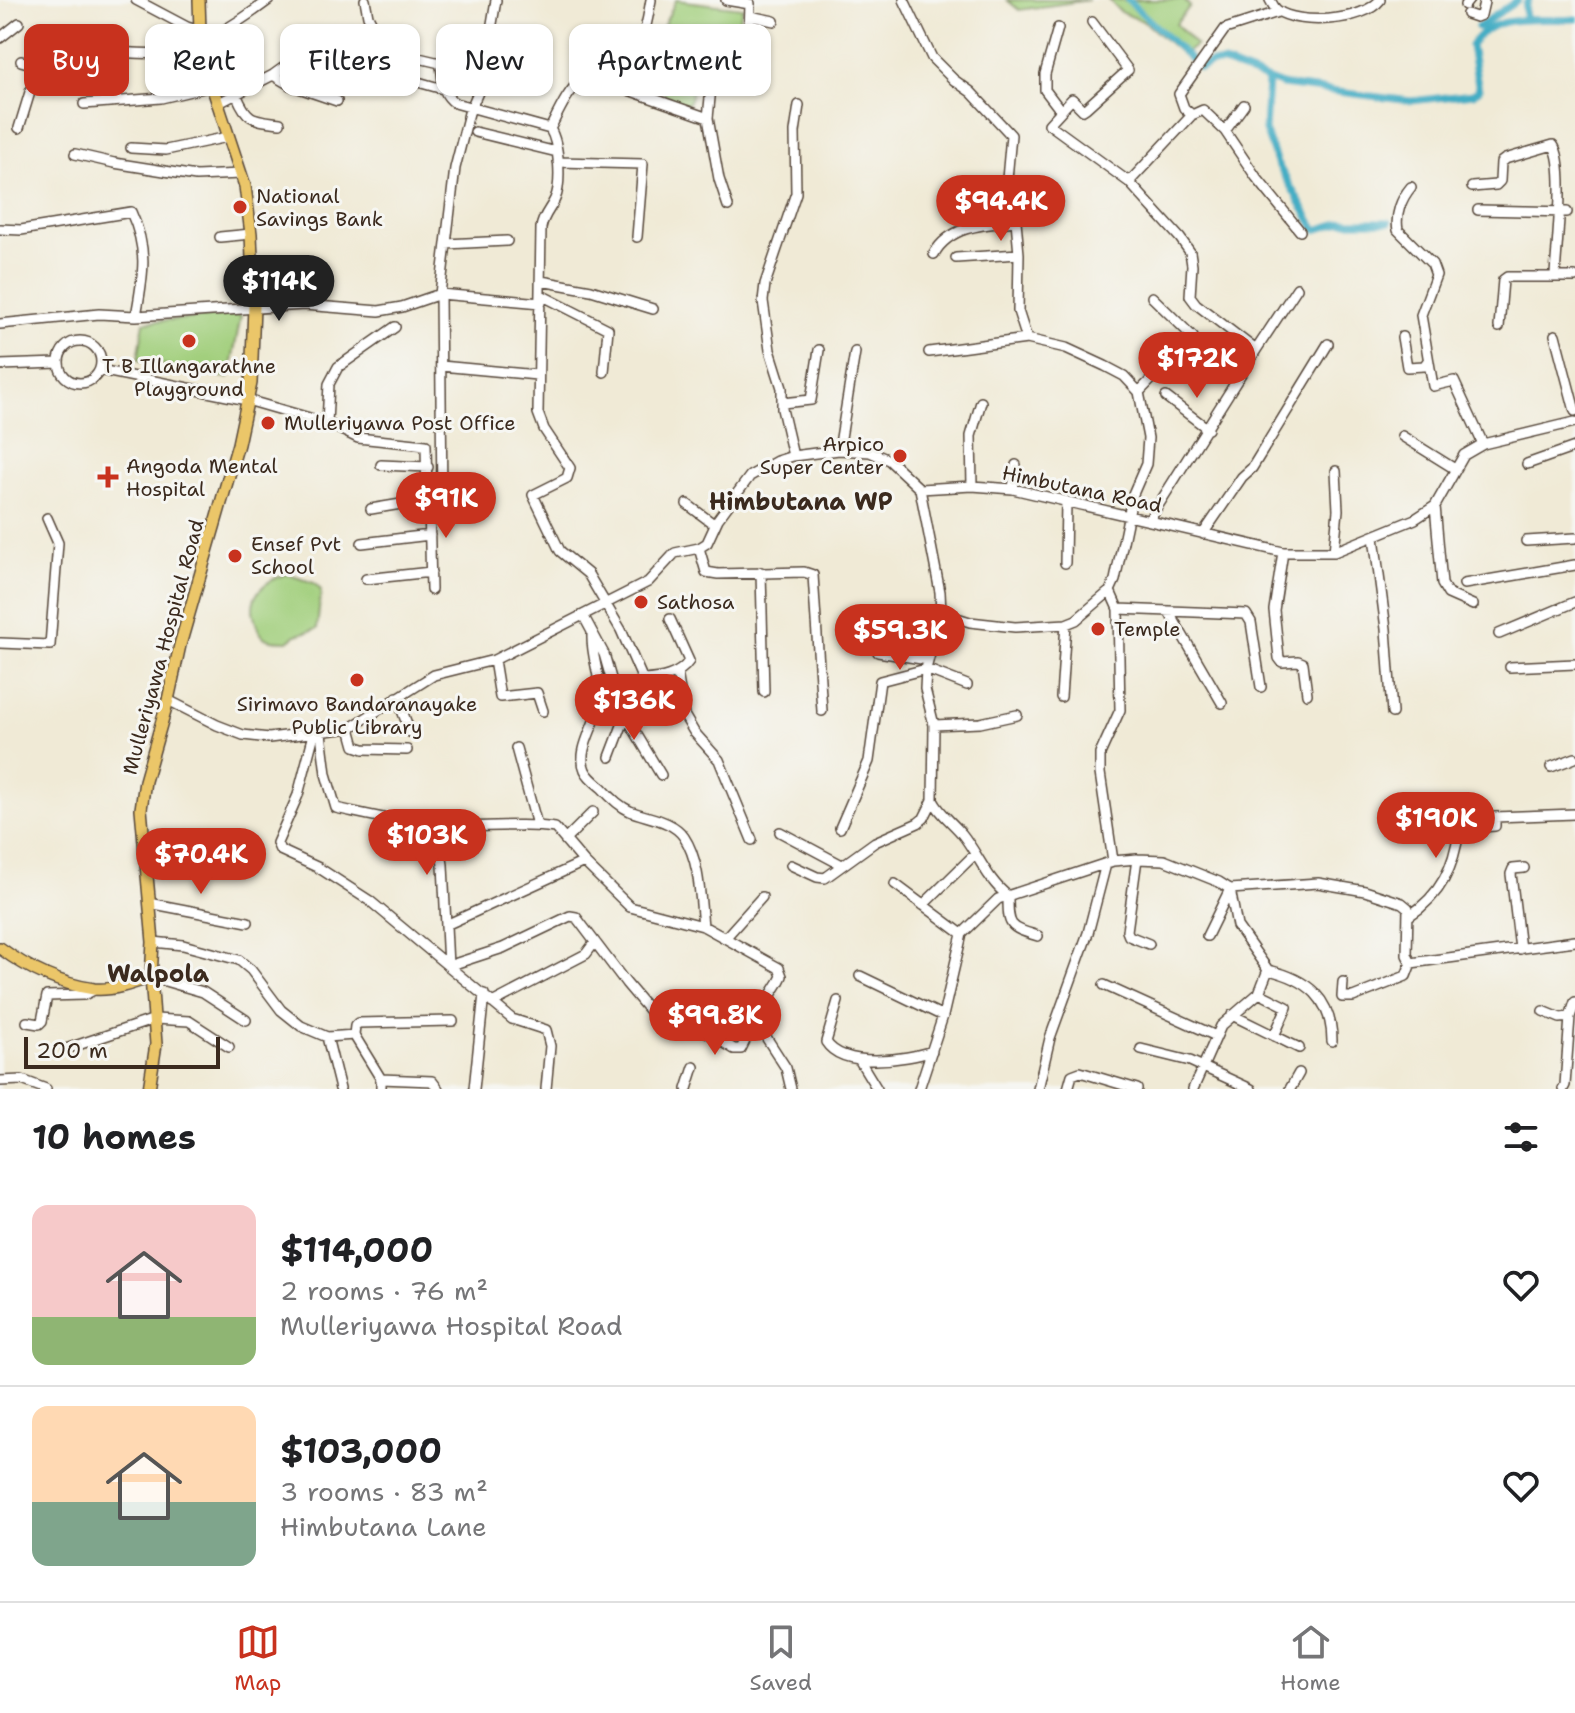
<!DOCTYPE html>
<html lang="en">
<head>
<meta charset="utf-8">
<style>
  :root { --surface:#fff; --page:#f2f2f2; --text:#202124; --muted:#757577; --line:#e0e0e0; --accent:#c8321e }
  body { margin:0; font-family:"Shantell Sans",sans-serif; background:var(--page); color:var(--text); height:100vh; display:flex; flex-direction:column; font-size:30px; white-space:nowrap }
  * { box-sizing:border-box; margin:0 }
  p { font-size:26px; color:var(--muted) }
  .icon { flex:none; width:44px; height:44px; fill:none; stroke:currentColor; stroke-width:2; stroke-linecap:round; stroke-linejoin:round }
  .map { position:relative; height:1089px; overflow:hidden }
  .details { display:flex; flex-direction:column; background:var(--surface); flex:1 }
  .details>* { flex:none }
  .hud { position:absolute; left:24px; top:24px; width:800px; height:72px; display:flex; gap:16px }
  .scale { position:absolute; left:24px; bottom:20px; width:196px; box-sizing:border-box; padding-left:8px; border:4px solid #3b2a1e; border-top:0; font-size:22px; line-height:28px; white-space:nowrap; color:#3b2a1e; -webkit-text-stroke:6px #f6f6f2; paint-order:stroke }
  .price { position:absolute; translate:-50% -68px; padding:0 18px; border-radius:28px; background:var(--accent); color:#fff; font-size:26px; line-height:52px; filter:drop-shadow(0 2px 4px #0008) }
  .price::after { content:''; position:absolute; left:50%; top:48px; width:24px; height:18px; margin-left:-12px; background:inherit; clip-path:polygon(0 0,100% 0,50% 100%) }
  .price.current { background:#222; color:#fff }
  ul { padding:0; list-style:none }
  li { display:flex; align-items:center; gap:24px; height:200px; padding:0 32px }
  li+li { border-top:2px solid var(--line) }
  li span { display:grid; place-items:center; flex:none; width:224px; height:160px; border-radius:16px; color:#555 }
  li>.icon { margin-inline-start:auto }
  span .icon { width:96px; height:96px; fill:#fffc; stroke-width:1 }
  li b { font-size:34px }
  h2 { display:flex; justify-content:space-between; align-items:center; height:96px; padding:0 32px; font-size:34px }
  .tag { padding:0 28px; border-radius:16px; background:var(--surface); box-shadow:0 2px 6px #0004; font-size:28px; line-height:72px }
  .tag.current { background:var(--accent); color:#fff }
  .tab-bar { display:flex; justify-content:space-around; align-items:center; height:112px; border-top:2px solid var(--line); background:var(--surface); font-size:22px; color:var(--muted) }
  .tab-bar a { display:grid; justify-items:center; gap:4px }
  .tab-bar .current { color:var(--accent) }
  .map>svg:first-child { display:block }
  .green { fill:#a2cf7d; stroke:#6e7c4e; stroke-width:2 }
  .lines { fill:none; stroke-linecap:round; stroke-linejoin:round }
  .canal { stroke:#45adc4; stroke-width:7 }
  .minor-casing { stroke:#56473a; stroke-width:12 }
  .major-casing { stroke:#56473a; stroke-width:14 }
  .minor { stroke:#fff; stroke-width:9 }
  .major { stroke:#ebc669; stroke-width:11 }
  .poi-dot { fill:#c8321e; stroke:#f6f6f2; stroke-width:3 }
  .labels { text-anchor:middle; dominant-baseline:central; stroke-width:6; stroke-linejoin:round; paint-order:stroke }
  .poi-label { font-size:20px; fill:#3b2a1e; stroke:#f6f6f2; text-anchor:start }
  .street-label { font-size:20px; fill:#3b2a1e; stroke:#f6f6f2 }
  .quarter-label { font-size:24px; font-weight:bold; fill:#3b2a1e; stroke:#f6f6f2 }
</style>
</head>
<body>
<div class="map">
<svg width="1575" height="1089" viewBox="0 0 1575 1089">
  <rect width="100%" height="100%" fill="#f6f6f2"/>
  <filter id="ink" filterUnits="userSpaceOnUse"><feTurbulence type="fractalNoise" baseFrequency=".0125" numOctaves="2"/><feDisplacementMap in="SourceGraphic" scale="16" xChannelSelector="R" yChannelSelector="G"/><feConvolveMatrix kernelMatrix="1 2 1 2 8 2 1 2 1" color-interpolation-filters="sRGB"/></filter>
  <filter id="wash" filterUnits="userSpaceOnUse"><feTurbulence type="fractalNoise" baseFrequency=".006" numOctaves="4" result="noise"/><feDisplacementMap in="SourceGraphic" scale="32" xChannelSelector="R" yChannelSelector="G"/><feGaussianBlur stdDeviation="1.8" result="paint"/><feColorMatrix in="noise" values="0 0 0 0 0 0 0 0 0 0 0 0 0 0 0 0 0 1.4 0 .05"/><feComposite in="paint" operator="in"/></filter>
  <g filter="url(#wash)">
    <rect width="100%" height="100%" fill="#f0ead6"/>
    <path class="green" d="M676,0L743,8L728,53L696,46L691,97L686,107L665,98L654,46Z
      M1007,0H1089L1019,10Z
      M1109,0H1184L1190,6L1176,24L1196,45L1183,55L1145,22L1120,12Z
      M241,315L229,378L138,360L144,322Z
      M286,574L314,583L321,590L317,629L296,635L288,641C281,640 269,642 264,637C259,633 257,626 255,620C247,596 264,581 286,574Z"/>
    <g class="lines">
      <path class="canal" d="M1128,0L1200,68L1211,63H1224L1282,85L1411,101L1473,94L1479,90L1471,46C1492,10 1541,22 1575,19
        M1525,20L1526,4L1529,0
        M1478,27L1518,0
        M1268,81L1265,130L1277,163L1316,230L1342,222H1389"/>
    </g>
  </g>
  <g filter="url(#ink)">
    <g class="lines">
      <defs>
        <path id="minor" d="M136,0L187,27L200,31
          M365,0L368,16L380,39
          M726,0L750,4L749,35L757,41
          M904,0L932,58L954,80L971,92L1011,135L1006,190L1016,221L1019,254L1018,311L1027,339
          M1270,0C1272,3 1274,8 1277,10C1298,26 1364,21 1380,0
          M1465,5L1469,0
          M1467,14L1476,17L1481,15L1484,2
          M750,16L774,21
          M1058,28L1045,74V90L1061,111L1049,124L1129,182L1180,238L1190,252L1192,265L1190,296L1196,304L1256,350L1149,520
          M0,38L19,23
          M406,55L440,63C445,79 439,92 455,103L550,129C559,143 562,183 555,199C550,210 543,215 541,228L538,413L544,429L570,468L567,478L533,495L560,551L588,574L621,630L643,680C660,679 679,676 689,661L670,619
          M21,61C55,72 62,56 92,53C115,50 137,55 160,53C200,49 238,23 269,0
          M614,62L620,87L708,118L714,57
          M273,75L290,85L337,101
          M400,77L443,89
          M237,96C248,122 254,119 280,123
          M84,104L161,98L212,86
          M217,104L273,75L302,54
          M1061,111L1072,99L1083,110L1086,108L1128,70L1092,22
          M1192,115L1203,110L1225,131L1256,177L1300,231
          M708,118L719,179L728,206
          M19,128L38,66
          M550,129C559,111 568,90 584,77C596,68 610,65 623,59C645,50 647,20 651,0
          M1225,131L1244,105
          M475,132L557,152
          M131,148L166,150L228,137
          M75,154L114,163L196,176L241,174
          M558,162L643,164L637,237
          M1129,182L1192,115L1184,108L1179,94L1225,29L1278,12
          M1411,187C1401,199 1395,215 1398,230L1432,264L1436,275L1421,315L1433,386L1454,381L1483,444
          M1472,187L1496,185L1500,181L1501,162L1505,159L1553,145C1567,163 1556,250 1555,276
          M1478,210L1567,212
          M0,229L21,230L131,212C149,251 143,276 136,316
          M220,237L251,234
          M446,244L507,241
          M934,254C950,225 986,224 1016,221
          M956,258L1019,254
          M541,281L591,290L653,309
          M541,295L608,329L604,372
          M0,324L99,314L136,316L304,305L379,311L402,307L440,294L541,303
          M1499,327L1503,280L1507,277H1575
          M1555,335L1575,411
          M1402,337L1407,367L1424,366L1427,362
          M59 362a21 21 0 1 1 42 0a21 21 0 1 1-42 0Z
          M1256,350L1297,288
          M929,352L1027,339L1066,348L1105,366L1124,376L1139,392L1148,438L1146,464L1133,494L1115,580L1110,591L1118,609L1120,710L1100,754V773L1113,861
          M0,365L59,363
          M441,366L537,375
          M100,370L247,400L327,423L358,438L426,445L427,498L432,503L442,500L440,294L455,168L469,113L482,83L496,0
          M1139,392L1193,337L1152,297
          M1166,397L1208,429
          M782,403L811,400L819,350
          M327,423L329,384L338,367L395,327
          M1402,436L1455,469
          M839,450L855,352
          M793,456L782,409V388L770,350L763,301L765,284L796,193L795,132L799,105
          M1527,464L1575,447
          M381,465L428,467
          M972,486L971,436L981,402
          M920,489L940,592L941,613L926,669L925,689L934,725L933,800C940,814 952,822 962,834C978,854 987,880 1008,896
          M1013,489L1016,465
          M427,498L429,503L431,590
          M687,504L715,525
          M1435,506L1442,584L1448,594L1473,605
          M371,509L407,503H429
          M1203,534L1242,477L1252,468L1328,344
          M1374,537L1386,629L1392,713
          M1526,541L1575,538
          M362,543L430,535
          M699,548L706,572L718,574L804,572L813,575L822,711
          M1283,552L1274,610L1279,658L1282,662L1298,661L1303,663L1307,694
          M1334,552L1338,510L1336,471
          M1065,563L1066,501
          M761,572L764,692
          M366,579L431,572
          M1464,584L1575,565
          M1118,609L1246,614L1251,622L1261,687
          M1169,612L1222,703
          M941,613L970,622L1015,627L1066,624L1076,620L1110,591
          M583,615L604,654L618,703L661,775
          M592,634C591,663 605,679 597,712C593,729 577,752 585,770C588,777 596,783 602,788C610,797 619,806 630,811C647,818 673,820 684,837C700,861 700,898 703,926
          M1499,634L1575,602
          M0,643L50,645L58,543L47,518
          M878,652L928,660
          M494,660L500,697L537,693L543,711
          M1510,667L1575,664
          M677,672L684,715L694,732L719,760L752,840
          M397,697L410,732
          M1061,697L1066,624
          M168,700L217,725L243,735L269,738L350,728L434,675L494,660L648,582L675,553L699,548L707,543L718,519L750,476L777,461L793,456L839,450L870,452L889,460L920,489L972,486L1013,489L1283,552H1334L1415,519L1435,506L1464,455L1483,444L1575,422
          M934,725L980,723L1017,715
          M350,728L355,746L364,749L407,750
          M321,733L326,774L336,808C369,815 402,823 435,826C475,829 515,822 555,828L584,862L630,907L703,926L779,968L782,976L779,982L755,1020L741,1049H734L692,1023L691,1019L697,1008
          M314,734L298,795L277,843L280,850L319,868L370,901L512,1019L546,1030L550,1046L546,1089
          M516,748L537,825
          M610,757L626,715
          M1551,767L1575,758
          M437,826L443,865L448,966L503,948L570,916L576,917L626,983L659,1022
          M840,828L869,761L880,681L926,669L967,685
          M1467,828L1495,826V817L1575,814
          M780,832L840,864
          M566,839L593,812
          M1137,859L1127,931L1129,936L1149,944
          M791,865L817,877L825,878L875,842L918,823L924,818L933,800
          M895,884L962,934
          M1008,896C1008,927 1009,927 1038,936
          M149,903L248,922
          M923,905L975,854
          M1409,916C1441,895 1454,867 1459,830C1461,819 1463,810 1458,799
          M446,925L584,862
          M1207,936L1230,889
          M726,937L762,897
          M153,942L183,945L239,960L251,970L281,1010L301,1026L327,1037L354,1035L381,1079V1089
          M1520,949L1511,874L1513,869L1524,868
          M1268,970C1308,979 1332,999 1332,1041
          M860,976L943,1016
          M151,977L203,992L246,1020
          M1343,982L1342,997H1353L1406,976L1411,963
          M1104,985L1216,1036
          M1259,993L1287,1007L1274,1036
          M838,1001L826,1042C843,1069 906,1060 932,1051
          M492,1003L586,954L595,942
          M1543,1011L1560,1018L1570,1017
          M1232,1015L1299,1048
          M755,1020L786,1068L791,1089
          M27,1022L39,1024L42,1021L47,996L84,995L96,989
          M354,1035L355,1026L358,1023L453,1021
          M327,1037L340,1089
          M66,1049L155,1019L189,1021L229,1047
          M1141,1049L1190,1061L1251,1089
          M860,1061L877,1089
          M381,1079L432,1081L438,1089
          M0,1081L22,1080L46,1089
          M474,1089L484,994
          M687,1089L694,1067
          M919,1089L943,1016L962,934L998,899L1113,861L1137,859L1164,860L1219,882L1230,889L1318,883L1365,891L1402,903L1408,908L1407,955L1411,963L1575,941
          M1038,1089L1050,1038L1088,933L1106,864
          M1068,1089L1072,1075L1080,1072L1137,1089
          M1193,1089L1221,1026L1259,993L1268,970L1237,926L1230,889
          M1290,1089L1299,1073
          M1563,1089L1565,1085L1570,1017L1575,1002"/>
        <path id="major" d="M0,948C27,968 60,984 94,989C112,991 134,983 151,977
          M149,1089L156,1044L151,977L153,942L141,809L145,781L168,700L180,645L238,444L251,383L254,307L251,234L245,186L212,86L200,31L199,0"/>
      </defs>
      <use href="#minor" class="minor-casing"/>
      <use href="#major" class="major-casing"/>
      <use href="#minor" class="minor"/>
      <use href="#major" class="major"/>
    </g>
  </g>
  <g class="poi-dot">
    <circle cx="240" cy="207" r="8"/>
    <circle cx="189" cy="341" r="8"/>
    <circle cx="268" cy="423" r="8"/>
    <circle cx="900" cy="456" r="8"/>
    <path d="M104 465h8v8h8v8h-8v8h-8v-8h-8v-8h8z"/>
    <circle cx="235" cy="556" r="8"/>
    <circle cx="641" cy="602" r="8"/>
    <circle cx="1098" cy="629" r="8"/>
    <circle cx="357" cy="680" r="8"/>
  </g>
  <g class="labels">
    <g class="poi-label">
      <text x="256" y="196">National<tspan x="256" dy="23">Savings Bank</tspan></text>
      <text x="189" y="366" text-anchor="middle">T B Illangarathne<tspan x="189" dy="23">Playground</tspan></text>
      <text x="284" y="423">Mulleriyawa Post Office</text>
      <text x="884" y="444" text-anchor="end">Arpico<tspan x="884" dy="23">Super Center</tspan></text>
      <text x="126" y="466">Angoda Mental<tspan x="126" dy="23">Hospital</tspan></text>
      <text x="251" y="544">Ensef Pvt<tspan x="251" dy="23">School</tspan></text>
      <text x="657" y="602">Sathosa</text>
      <text x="1114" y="629">Temple</text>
      <text x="357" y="704" text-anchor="middle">Sirimavo Bandaranayake<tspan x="357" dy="23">Public Library</tspan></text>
    </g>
    <g class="street-label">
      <text transform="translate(1082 489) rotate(12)">Himbutana Road</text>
      <text transform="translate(163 647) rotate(-75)">Mulleriyawa Hospital Road</text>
    </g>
    <g class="quarter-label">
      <text x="801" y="502">Himbutana WP</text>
      <text x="158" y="974">Walpola</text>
    </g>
  </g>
</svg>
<div class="scale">200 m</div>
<b class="price" style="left:1001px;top:243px">$94.4K</b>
<b class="price current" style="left:279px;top:323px">$114K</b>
<b class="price" style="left:1197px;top:400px">$172K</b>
<b class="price" style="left:446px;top:540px">$91K</b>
<b class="price" style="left:900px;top:672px">$59.3K</b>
<b class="price" style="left:634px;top:742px">$136K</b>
<b class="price" style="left:1436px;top:860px">$190K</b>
<b class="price" style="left:427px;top:877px">$103K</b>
<b class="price" style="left:201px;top:896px">$70.4K</b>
<b class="price" style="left:715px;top:1057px">$99.8K</b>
<div class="hud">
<a class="tag current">Buy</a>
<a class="tag">Rent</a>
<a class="tag">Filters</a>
<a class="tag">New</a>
<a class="tag">Apartment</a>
</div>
</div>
<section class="details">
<h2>10 homes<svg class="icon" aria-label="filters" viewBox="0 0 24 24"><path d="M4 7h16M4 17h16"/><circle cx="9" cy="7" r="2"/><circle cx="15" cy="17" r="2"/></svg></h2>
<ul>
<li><span style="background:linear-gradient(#f6c9c9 70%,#8fb573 0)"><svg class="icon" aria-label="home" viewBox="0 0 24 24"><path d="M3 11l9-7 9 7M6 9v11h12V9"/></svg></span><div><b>$114,000</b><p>2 rooms · 76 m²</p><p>Mulleriyawa Hospital Road</p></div><svg class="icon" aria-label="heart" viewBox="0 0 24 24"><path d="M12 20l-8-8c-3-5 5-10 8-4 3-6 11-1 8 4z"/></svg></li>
<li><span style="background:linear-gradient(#ffd9b3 60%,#7fa58c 0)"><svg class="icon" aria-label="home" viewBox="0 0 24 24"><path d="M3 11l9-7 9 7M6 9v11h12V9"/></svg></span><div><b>$103,000</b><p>3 rooms · 83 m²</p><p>Himbutana Lane</p></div><svg class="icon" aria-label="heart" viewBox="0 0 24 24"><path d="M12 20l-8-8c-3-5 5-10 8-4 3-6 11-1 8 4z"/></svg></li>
</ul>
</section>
<nav class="tab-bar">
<a class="current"><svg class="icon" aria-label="map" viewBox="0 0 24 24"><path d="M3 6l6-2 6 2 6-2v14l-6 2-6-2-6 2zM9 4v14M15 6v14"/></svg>Map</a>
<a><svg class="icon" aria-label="saved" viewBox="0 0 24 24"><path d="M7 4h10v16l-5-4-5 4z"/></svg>Saved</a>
<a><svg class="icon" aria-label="home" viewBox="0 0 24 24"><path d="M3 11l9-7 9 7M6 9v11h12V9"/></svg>Home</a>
</nav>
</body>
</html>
